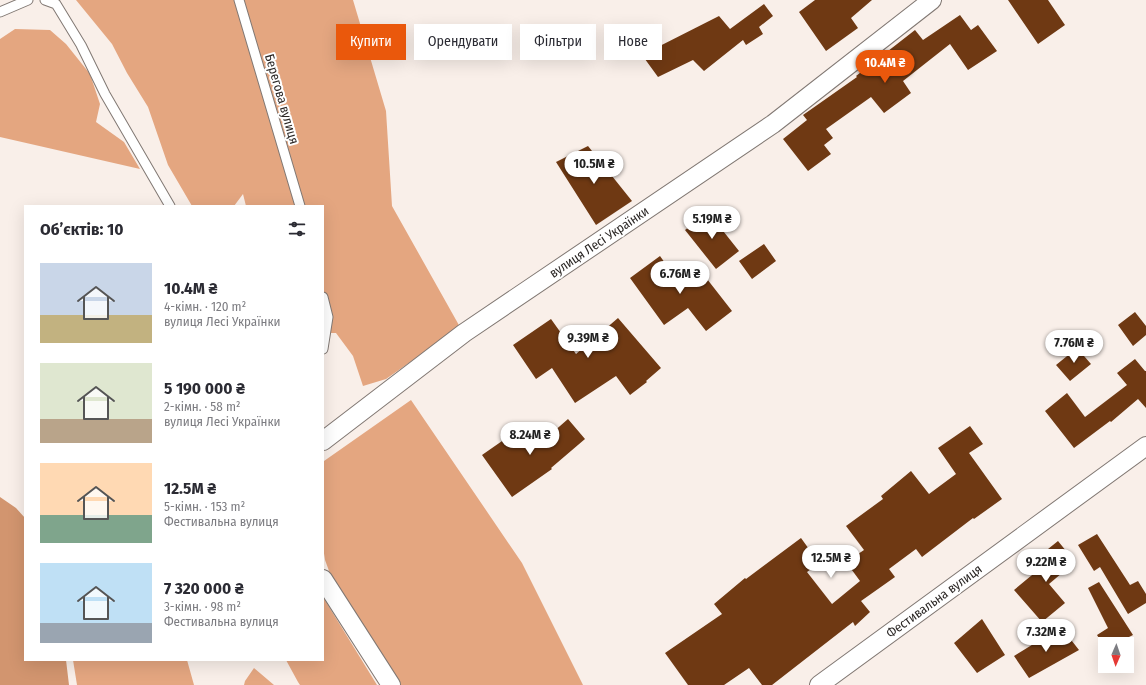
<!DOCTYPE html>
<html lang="uk">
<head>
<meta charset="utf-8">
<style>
  :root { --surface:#fff; --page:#f2f2f3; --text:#2b2b33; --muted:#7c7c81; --accent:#ea580c }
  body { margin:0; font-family:"Fira Sans Condensed",sans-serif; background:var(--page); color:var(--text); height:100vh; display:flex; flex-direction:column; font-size:15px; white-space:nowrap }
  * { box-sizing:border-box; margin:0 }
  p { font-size:13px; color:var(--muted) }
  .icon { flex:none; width:22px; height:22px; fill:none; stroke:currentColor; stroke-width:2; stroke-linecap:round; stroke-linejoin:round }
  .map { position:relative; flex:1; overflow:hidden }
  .side { position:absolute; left:24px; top:205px; width:300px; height:456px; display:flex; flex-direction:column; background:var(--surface); border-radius:0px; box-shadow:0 4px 16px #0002 }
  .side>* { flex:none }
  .top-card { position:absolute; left:336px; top:24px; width:380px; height:36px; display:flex; gap:8px }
  .needle { width:26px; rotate:182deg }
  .tools { position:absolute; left:1098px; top:637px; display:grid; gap:8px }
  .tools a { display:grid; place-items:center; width:36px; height:36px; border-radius:0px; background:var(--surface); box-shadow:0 4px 16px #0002; font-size:20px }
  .price { position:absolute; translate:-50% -34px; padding:0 9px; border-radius:14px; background:#fff; color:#222; font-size:13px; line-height:26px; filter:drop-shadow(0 1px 2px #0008) }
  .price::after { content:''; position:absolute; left:50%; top:24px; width:12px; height:9px; margin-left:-6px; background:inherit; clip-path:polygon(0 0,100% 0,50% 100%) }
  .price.active { background:var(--accent); color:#fff }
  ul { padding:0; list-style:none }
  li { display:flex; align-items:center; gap:12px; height:100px; padding:0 16px }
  li span { display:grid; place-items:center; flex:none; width:112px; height:80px; border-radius:0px; color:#555 }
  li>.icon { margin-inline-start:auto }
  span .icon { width:48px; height:48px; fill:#fffc; stroke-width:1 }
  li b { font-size:17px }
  h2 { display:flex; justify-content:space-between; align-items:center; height:48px; padding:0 16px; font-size:17px }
  .chip { padding:0 14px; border-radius:0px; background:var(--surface); box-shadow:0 4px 16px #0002; font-size:14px; line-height:36px }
  .chip.active { background:var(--accent); color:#fff }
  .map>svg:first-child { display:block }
  .forest { fill:#e4a680 }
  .water { fill:#d2956f }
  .building { fill:#6f3913 }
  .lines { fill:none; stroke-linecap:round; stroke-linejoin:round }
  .lane-casing { stroke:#817873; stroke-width:11 }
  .street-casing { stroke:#817873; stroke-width:20 }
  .lane { stroke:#fff; stroke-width:9 }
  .street { stroke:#fff; stroke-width:18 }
  .labels { text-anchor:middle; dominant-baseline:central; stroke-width:4; stroke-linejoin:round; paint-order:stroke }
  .street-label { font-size:13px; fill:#2a2624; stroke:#fff }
</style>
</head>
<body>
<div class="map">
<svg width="1146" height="685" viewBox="0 0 1146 685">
  <rect width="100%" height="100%" fill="#f9efe9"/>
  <path class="forest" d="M76,0H353L386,111L392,206L460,327L386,379L363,386L353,356L336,333H323V206H246L243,194L234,206H192L168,165L148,107L127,73L112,44Z
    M15,29L50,30L66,44L90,74L100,104L96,122L124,142L140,169L0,137V39Z
    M411,400L522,563L583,685H399L332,579L325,560L323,547V465L324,461Z
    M323,597L377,685H300L298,682L286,660H323Z
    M73,660H187L194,685H77Z
    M254,668L274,685H244L245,681Z"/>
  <path class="water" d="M0,497L16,508L25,518V660H66L69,685H0Z"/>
  <path class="building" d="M815,0H872L851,18L858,28L826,51L799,12Z
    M1008,0H1048L1065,25L1038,44Z
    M764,4L773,16L759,27L763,34L746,45L743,40L704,71L693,60L658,77L642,55L719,16L730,29Z
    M960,15L971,30L978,25L997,51L968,70L950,44L903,81L911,93L884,113L871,97L826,129L833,138L824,145L831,154L808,171L783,139L807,120L803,115L857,77L856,76L915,30L923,40Z
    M588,146L632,201L596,225L556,162Z
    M708,212L739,251L716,269L685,230Z
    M764,244L776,261L752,279L739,261Z
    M660,256L680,284L700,270L732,311L706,331L688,308L664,325L630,278Z
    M1135,312L1146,326V335L1133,346L1118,325Z
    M618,318L661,368L646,381L647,382L630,395L616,376L575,403L552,368L536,379L513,345L551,319L576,354Z
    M1077,348L1091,364L1070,381L1056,365Z
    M1135,359L1145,371H1146V408L1138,399L1111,422L1110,421L1074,448L1045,411L1067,393L1085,417L1127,385L1117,373Z
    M568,419L585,439L551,468L552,469L512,497L482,455L522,427L536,447Z
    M970,426L983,444L969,453L1002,499L974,519L973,518L922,557L916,549L889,569L895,577L861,601L870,612L855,626L853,622L772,685H762L749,668L724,685H688L665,653L722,614L714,604L745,578L746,579L801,538L819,563L807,572L832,604L860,581L846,562L864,550L846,526L883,499L881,496L911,471L929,494L956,474L938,448Z
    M1097,534L1130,585L1138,581L1146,594V603L1128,614L1100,567L1094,571L1078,545Z
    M1058,541L1075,562L1049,584L1065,603L1042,622L1014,590L1049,561L1043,553Z
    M1099,582L1133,635L1115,644H1105V648L1097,635L1108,628L1088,588Z
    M982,619L1005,655L977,673L954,643Z
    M1061,627L1079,650L1029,678L1014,656Z"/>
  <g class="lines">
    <defs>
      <path id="lane" d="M45,0L56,4L81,45L105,94L170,206
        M239,0L300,206
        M0,12L28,0
        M323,297L328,317L323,349"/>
      <path id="street" d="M323,441L464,333L773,124L932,0
        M323,579L391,685
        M819,685L1146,446"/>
    </defs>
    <use href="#lane" class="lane-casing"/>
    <use href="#street" class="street-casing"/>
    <use href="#lane" class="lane"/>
    <use href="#street" class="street"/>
  </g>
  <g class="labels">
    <g class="street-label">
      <text transform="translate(282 99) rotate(74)">Берегова вулиця</text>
      <text transform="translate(599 242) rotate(-34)">вулиця Лесі Українки</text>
      <text transform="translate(934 601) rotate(-36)">Фестивальна вулиця</text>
    </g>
  </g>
</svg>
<div class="tools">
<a><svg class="needle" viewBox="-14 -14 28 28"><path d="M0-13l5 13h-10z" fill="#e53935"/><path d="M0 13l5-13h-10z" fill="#7c7c81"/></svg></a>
</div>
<b class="price active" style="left:885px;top:84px">10.4M ₴</b>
<b class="price" style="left:594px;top:185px">10.5M ₴</b>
<b class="price" style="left:712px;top:240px">5.19M ₴</b>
<b class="price" style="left:680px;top:295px">6.76M ₴</b>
<b class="price" style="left:588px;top:359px">9.39M ₴</b>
<b class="price" style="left:1074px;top:364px">7.76M ₴</b>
<b class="price" style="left:530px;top:456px">8.24M ₴</b>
<b class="price" style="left:831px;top:579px">12.5M ₴</b>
<b class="price" style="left:1046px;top:583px">9.22M ₴</b>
<b class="price" style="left:1046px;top:653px">7.32M ₴</b>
<div class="top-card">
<a class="chip active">Купити</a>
<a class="chip">Орендувати</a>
<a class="chip">Фільтри</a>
<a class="chip">Нове</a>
</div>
<section class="side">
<h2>Об’єктів: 10<svg class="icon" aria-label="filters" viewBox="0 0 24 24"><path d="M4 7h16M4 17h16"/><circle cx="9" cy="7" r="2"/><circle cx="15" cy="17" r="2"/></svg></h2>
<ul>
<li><span style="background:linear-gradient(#c9d6e8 65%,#c2b280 0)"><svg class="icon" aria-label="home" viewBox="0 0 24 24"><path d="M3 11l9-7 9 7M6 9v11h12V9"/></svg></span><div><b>10.4M ₴</b><p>4-кімн. · 120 m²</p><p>вулиця Лесі Українки</p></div></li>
<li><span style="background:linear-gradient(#dfe7d0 70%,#b9a48a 0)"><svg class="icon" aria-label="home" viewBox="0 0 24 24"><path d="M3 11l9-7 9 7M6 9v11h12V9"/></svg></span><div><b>5 190 000 ₴</b><p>2-кімн. · 58 m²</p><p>вулиця Лесі Українки</p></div></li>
<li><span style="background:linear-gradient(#ffd9b3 65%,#7fa58c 0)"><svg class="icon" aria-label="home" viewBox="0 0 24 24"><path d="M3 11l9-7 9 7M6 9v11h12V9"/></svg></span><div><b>12.5M ₴</b><p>5-кімн. · 153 m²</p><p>Фестивальна вулиця</p></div></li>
<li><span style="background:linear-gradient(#bfe0f5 75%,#9aa5b1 0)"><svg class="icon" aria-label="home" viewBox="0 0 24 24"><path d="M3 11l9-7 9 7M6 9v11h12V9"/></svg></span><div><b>7 320 000 ₴</b><p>3-кімн. · 98 m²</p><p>Фестивальна вулиця</p></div></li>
</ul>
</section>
</div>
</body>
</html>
